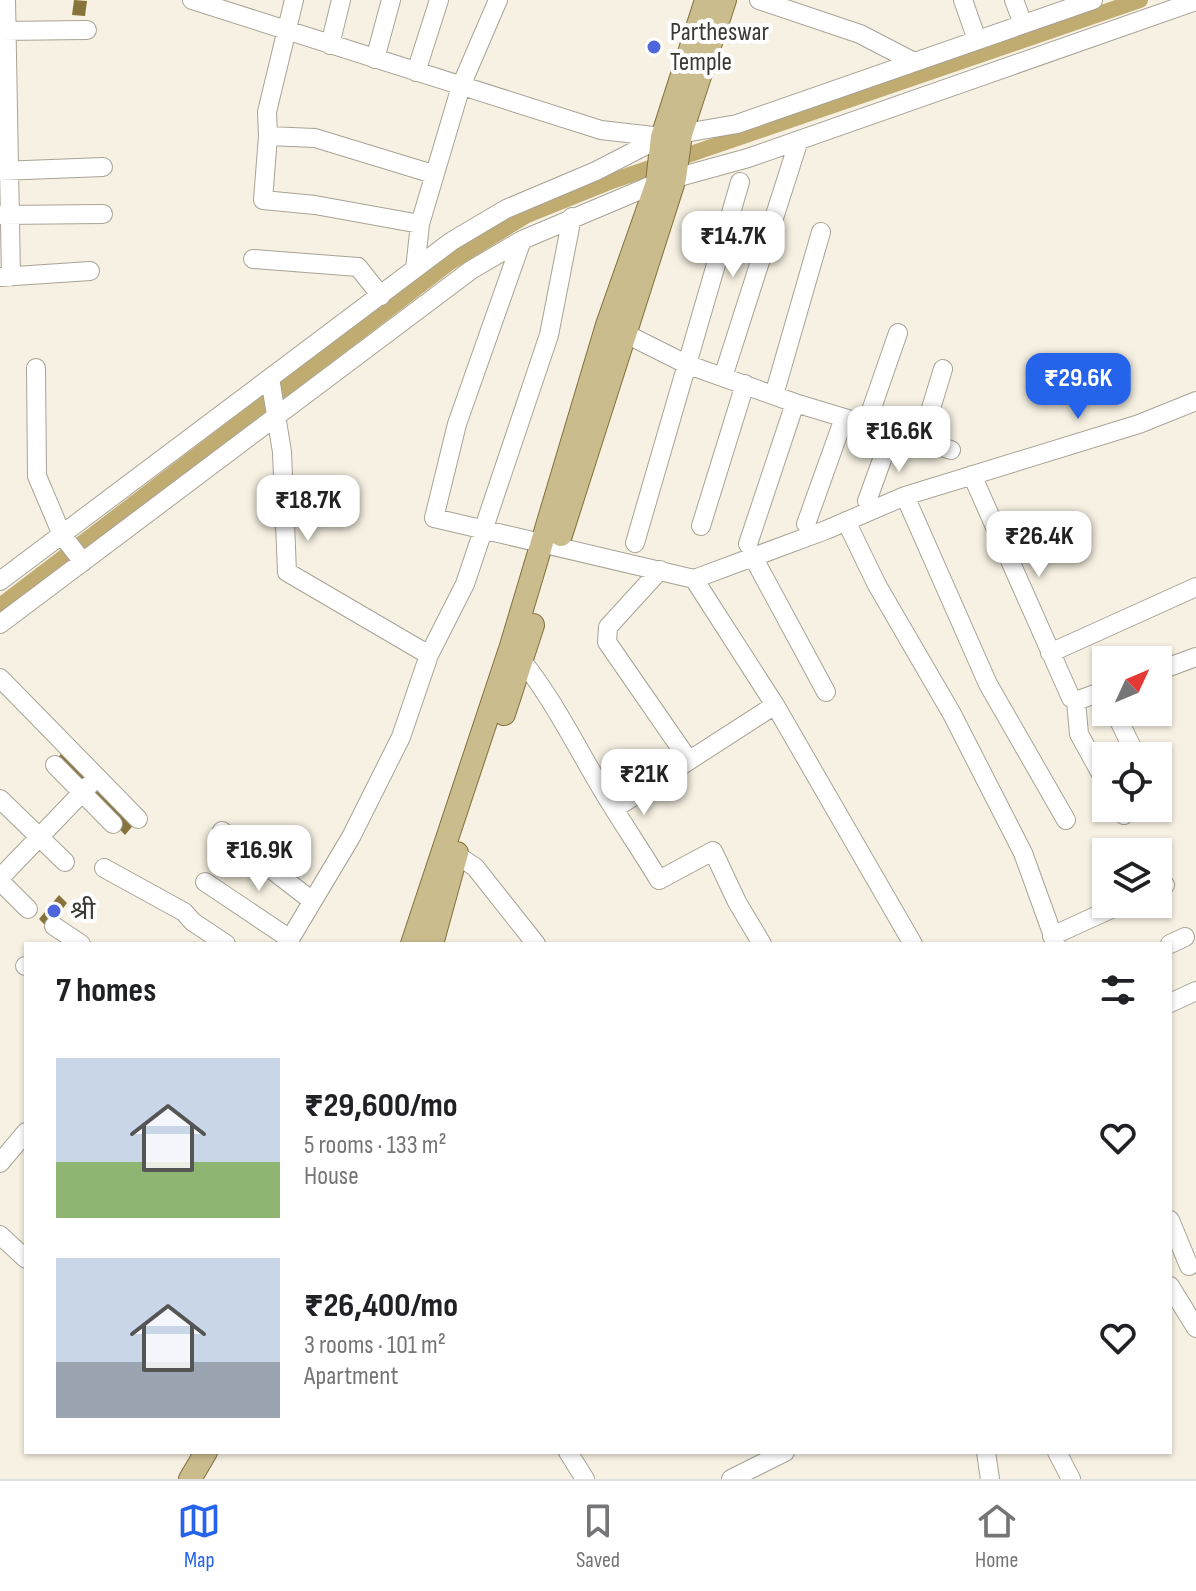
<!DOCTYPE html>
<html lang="en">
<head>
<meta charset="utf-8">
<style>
  :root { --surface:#fff; --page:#f6f6f6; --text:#202124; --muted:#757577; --line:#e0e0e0; --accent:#2563eb }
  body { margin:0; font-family:"Sofia Sans Condensed","Noto Sans Devanagari",sans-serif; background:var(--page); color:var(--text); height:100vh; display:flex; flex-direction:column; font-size:30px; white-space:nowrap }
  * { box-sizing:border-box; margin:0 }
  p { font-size:26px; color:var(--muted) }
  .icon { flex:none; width:44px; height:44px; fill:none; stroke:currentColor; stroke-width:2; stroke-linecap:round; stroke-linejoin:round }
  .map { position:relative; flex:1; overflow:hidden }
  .details { position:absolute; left:24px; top:942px; width:1148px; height:512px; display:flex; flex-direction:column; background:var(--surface); border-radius:0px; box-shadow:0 2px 6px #0004 }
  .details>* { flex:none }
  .needle { width:52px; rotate:46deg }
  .tools { position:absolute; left:1092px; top:646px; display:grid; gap:16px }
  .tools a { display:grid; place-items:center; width:80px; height:80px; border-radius:0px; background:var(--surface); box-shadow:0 2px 6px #0004; font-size:40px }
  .price { position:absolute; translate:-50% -68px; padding:0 18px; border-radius:16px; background:#fff; color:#222; font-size:26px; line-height:52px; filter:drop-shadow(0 2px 4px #0008) }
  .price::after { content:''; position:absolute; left:50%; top:48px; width:24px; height:18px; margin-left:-12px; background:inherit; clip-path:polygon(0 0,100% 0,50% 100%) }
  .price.on { background:var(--accent); color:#fff }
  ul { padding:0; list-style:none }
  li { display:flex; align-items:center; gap:24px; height:200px; padding:0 32px }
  li span { display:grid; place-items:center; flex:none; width:224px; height:160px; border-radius:0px; color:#555 }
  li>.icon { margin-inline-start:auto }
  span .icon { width:96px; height:96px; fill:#fffc; stroke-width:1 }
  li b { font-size:34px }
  h2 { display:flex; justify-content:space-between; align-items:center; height:96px; padding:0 32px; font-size:34px }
  .dock { display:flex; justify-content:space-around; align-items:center; height:112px; border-top:2px solid var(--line); background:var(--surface); font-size:22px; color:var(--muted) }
  .dock a { display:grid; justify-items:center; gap:4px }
  .dock .on { color:var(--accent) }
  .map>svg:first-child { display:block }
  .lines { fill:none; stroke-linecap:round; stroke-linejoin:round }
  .canal { stroke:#c0ab71; stroke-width:16 }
  .building { fill:#88743a }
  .minor-casing { stroke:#a8a395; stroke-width:20 }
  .major-casing { stroke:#82713d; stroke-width:24 }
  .minor { stroke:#fff; stroke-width:18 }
  .major { stroke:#cbbc8e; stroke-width:22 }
  .poi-dot { fill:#4e66db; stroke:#fefefe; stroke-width:3 }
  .labels { text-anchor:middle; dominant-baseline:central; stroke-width:8; stroke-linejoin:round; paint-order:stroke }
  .poi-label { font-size:26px; fill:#3b3933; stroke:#fefefe; text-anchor:start }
</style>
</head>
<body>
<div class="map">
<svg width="1196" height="1479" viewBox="0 0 1196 1479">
  <rect width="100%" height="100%" fill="#f6f1e2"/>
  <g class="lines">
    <path class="canal" d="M0,606L449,263L527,215L609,182L1140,0"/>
  </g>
  <path class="building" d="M74,0L87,1L85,16L72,15Z
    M64,751L90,778L80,788L54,761Z
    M99,786L136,822L125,835L90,798Z
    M59,895L67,903L48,928L39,919Z"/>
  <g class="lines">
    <defs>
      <path id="minor" d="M6,0L11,277
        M192,0L601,130L662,137
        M294,0L267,112L268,136L263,200L315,205L420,224L415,269
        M759,0L860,34L914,62
        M963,0L977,40
        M1014,0L1023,24
        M0,31L87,30
        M330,45L341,0
        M375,59L391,0
        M416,72L439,0
        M268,136L315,138L433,174
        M0,171L103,167
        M0,215L103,214
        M420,224L461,86L498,0
        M522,240L457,424L434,518L694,579L826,530L905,496L1139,424L1196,401
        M253,259L358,267L381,296
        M0,277L90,271
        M616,329L686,364L795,403L951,450
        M36,368L37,476L62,535L83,562
        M723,377L799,140
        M270,378L282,452L287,572L429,655
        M774,395L821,232
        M866,425L898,333
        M921,441L943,369
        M972,475L1071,698L1076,701L1106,690
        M905,496L988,684L1066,820
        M867,501L892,432
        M846,521L877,585L952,714L1023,853L1056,944
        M806,524L844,418
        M701,526L745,384
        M635,543L740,182
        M748,544L795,403
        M752,555L826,692
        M660,570L608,627L607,642L688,759
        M694,579L775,705L913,944
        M0,581L452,241L506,209L596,171L662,137L737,124L1093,0
        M0,624L471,270L522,240L657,183L748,158L1196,1
        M514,651C552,695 576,747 606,796C623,824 642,852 659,880L713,851L737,902L762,944
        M1050,653L1196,587
        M1158,671L1196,657
        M0,678L97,777L0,878
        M1076,701L1079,734L1106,783
        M1115,712L1136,756
        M55,765L113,824
        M97,777L138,819
        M0,799L65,862
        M1120,808L1124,815
        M614,809L775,705
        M222,831L311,900
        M446,848L475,867L536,944
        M104,868L184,912L193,922L226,944
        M0,881L28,909
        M205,882L290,939
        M1158,888L1165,885
        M54,926L81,944
        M1052,936L1122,904
        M287,944L351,837L401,737L429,655L465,584L549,335L572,217
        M1170,944L1185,937
        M25,966H26
        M1170,1003L1196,991
        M0,1163L26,1132
        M1170,1220L1189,1266
        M0,1235L26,1259
        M1170,1286L1196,1328
        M568,1452L585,1479
        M986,1452L990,1479
        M1057,1452L1071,1479
        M731,1479L785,1452"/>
      <path id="major" d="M561,535L675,178L681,134L725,0
        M504,714L533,625
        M412,944L511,646L607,325L657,183L662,137L706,0
        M432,944L457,853
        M190,1479L206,1452"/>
    </defs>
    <use href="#minor" class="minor-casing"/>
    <use href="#major" class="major-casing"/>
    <use href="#minor" class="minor"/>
    <use href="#major" class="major"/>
  </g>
  <g class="poi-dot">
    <circle cx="654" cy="47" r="8"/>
    <circle cx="54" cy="911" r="8"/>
  </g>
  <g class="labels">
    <g class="poi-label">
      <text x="670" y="32">Partheswar<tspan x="670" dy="30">Temple</tspan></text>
      <text x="70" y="911">श्री</text>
    </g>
  </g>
</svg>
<div class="tools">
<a><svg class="needle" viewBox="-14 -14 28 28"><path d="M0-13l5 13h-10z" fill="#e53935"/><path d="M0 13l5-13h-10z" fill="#757577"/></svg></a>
<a><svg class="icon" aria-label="locate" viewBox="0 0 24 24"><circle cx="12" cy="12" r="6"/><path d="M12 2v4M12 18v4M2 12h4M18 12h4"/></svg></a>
<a><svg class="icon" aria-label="layers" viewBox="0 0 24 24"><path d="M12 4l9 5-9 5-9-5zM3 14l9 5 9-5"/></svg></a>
</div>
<b class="price" style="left:733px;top:279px">₹14.7K</b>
<b class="price on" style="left:1078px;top:421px">₹29.6K</b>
<b class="price" style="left:899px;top:474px">₹16.6K</b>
<b class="price" style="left:308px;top:543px">₹18.7K</b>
<b class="price" style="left:1039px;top:579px">₹26.4K</b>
<b class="price" style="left:644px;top:817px">₹21K</b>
<b class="price" style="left:259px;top:893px">₹16.9K</b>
<section class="details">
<h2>7 homes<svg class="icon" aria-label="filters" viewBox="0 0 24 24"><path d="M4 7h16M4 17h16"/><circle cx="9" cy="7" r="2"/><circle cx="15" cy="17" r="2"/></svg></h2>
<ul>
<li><span style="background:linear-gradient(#c9d6e8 65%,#8fb573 0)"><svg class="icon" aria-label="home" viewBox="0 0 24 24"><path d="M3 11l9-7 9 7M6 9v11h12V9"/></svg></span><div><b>₹29,600/mo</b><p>5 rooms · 133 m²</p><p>House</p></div><svg class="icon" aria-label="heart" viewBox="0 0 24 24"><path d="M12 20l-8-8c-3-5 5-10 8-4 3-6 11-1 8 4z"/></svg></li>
<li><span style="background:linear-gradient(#c9d6e8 65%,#9aa5b1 0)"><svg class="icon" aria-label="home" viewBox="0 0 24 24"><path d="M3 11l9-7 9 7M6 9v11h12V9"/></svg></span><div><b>₹26,400/mo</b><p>3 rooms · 101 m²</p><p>Apartment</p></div><svg class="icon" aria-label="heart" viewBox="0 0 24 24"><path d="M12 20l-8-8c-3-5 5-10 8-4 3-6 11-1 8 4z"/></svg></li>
</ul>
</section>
</div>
<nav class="dock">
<a class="on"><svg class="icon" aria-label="map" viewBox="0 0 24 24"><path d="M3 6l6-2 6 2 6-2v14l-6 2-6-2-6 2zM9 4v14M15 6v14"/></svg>Map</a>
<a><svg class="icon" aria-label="saved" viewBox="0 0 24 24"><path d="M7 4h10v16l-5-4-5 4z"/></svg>Saved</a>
<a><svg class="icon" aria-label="home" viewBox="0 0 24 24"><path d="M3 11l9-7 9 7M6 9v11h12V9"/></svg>Home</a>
</nav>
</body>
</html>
